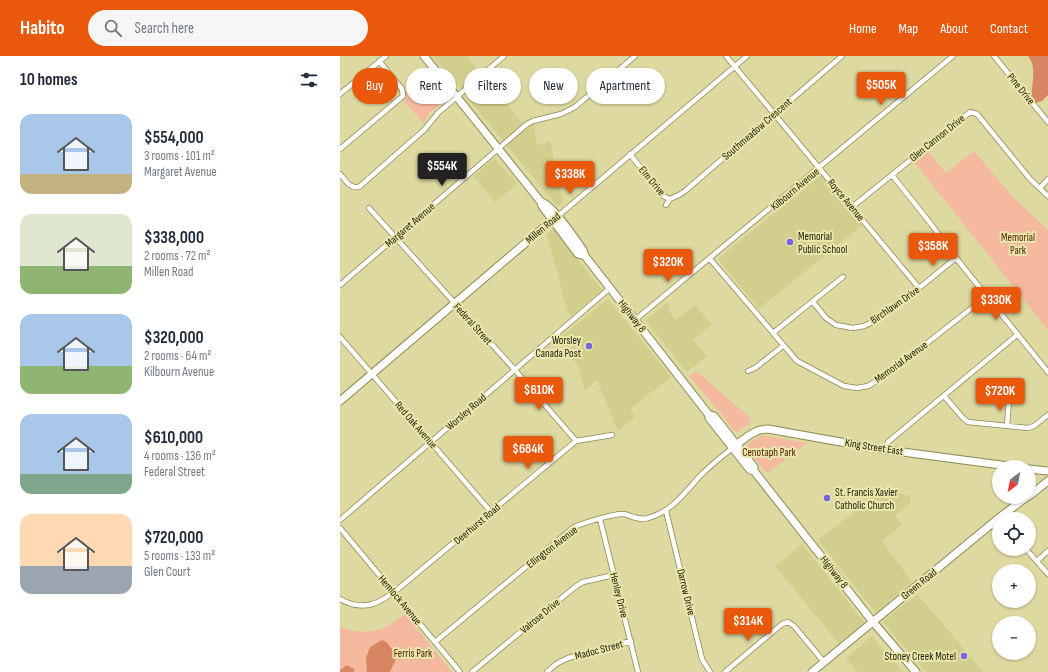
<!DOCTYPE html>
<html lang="en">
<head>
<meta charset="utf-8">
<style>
  :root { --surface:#fff; --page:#f6f6f7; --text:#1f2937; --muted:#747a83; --accent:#ea580c }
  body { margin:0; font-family:"Sofia Sans Condensed",sans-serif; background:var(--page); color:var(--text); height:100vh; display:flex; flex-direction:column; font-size:15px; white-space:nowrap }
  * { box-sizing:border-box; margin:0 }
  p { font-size:13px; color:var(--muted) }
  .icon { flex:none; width:22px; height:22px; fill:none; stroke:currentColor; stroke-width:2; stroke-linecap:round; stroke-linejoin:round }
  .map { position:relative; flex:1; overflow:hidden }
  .side { display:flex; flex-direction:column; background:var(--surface); width:340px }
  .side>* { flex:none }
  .top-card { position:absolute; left:12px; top:12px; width:380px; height:36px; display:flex; gap:8px }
  .needle { width:26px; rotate:212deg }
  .fabs { position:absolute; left:652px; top:404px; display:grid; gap:8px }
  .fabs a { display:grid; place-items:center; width:44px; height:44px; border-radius:50%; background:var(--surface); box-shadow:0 1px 3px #0004; font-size:20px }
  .price { position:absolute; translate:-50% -34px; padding:0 9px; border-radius:4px; background:var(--accent); color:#fff; font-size:13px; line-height:26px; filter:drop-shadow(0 1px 2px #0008) }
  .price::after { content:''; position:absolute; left:50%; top:24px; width:12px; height:9px; margin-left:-6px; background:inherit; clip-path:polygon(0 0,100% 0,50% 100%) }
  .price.selected { background:#222; color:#fff }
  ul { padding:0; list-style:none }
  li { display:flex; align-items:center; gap:12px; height:100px; padding:0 20px }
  li span { display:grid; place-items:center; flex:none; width:112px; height:80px; border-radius:12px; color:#555 }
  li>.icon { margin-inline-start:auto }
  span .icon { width:48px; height:48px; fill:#fffc; stroke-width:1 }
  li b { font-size:17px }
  h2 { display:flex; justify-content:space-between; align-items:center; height:48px; padding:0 20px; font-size:17px }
  .tag { padding:0 14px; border-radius:18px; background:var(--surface); box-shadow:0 1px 3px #0004; font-size:14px; line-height:36px }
  .tag.selected { background:var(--accent); color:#fff }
  header { display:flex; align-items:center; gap:24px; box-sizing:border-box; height:56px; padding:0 20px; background:var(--accent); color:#fff }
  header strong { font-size:19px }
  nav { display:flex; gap:22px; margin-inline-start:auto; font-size:14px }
  .search { width:280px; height:36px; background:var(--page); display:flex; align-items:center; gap:10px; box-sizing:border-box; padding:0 14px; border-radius:22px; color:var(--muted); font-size:15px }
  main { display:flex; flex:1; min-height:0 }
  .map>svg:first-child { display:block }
  .built { fill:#d2ce8d }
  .green { fill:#f5b99f }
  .forest { fill:#d88662 }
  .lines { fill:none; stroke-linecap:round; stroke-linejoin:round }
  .street-casing { stroke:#8c8852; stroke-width:6 }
  .secondary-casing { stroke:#8c8852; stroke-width:9 }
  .primary-casing { stroke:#8c8852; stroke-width:9 }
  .street { stroke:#fff; stroke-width:4.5 }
  .secondary { stroke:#fff; stroke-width:7 }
  .primary { stroke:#fff; stroke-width:7 }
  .poi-dot { fill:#7567e2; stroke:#eae6ac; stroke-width:1.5 }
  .labels { text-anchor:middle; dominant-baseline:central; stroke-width:4; stroke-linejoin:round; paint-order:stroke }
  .street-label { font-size:11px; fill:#1f1d07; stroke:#eae6ac }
  .poi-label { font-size:11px; fill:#1f1d07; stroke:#eae6ac; text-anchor:start }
  .park-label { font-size:11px; fill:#562207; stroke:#eae6ac }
</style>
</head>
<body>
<header>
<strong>Habito</strong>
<div class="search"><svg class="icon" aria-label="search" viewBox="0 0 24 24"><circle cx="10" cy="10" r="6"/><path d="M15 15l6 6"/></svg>Search here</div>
<nav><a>Home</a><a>Map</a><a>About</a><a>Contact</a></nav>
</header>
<main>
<section class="side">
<h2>10 homes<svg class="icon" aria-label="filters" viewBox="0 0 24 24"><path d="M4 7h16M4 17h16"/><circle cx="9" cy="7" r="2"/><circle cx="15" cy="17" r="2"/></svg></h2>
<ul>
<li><span style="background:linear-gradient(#a9c7e8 75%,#c2b280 0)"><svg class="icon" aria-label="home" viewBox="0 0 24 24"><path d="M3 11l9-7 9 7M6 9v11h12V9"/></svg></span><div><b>$554,000</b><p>3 rooms · 101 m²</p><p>Margaret Avenue</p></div></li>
<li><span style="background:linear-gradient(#dfe7d0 65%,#8fb573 0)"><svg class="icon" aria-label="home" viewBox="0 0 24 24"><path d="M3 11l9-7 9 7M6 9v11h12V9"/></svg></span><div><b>$338,000</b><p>2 rooms · 72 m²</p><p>Millen Road</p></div></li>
<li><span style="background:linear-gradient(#a9c7e8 65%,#8fb573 0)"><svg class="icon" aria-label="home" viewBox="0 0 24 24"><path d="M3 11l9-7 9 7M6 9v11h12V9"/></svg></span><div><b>$320,000</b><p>2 rooms · 64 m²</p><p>Kilbourn Avenue</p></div></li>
<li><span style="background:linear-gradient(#a9c7e8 75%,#7fa58c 0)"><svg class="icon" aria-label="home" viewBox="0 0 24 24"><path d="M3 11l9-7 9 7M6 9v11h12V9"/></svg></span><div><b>$610,000</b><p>4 rooms · 136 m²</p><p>Federal Street</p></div></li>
<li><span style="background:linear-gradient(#ffd9b3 65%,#9aa5b1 0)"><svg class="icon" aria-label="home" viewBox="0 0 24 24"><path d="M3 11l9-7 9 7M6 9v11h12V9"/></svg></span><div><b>$720,000</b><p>5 rooms · 133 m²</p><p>Glen Court</p></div></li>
</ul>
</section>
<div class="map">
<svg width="708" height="616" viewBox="0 0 708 616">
  <rect width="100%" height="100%" fill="#ddd9a0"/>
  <path class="built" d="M93,0H127L181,65L194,68L197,90L210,85L223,147L217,150Z
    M154,102L177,128L155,146L134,120Z
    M481,119L522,169L419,253L378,203Z
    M211,174L215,175L262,234L231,260L227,254L207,178Z
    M268,243L331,321L290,353L295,361L278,375L257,324L245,334L239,311L229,299L234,295L222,280Z
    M327,247L331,251L328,254L336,264L355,249L372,269L353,284L367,300L347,316L305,264Z
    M540,434L571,440L570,447L555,460L562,469L542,485L572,526L536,557L478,484L517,454Z
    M462,488L524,566L523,568L499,588L435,510Z
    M577,538L615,582L643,616H586L560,586L543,566Z
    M532,580L556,608L563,616H518L506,602Z"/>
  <path class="green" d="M84,15L107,43L89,57L83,67L63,44L67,34L66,30Z
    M634,95L673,141L708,174V274L575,107L588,96L606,117Z
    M356,315L409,361L411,366L396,377L379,355L349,320Z
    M422,380H426L467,387L427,417L407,394C406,387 415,383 422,380Z
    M65,558L112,616H50L56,603L26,602L27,616H14V613L7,609L0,614V571C26,581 44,575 65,558Z"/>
  <path class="forest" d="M688,0H708V39L702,45L695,47L691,41C692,28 697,11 688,0Z
    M42,584C50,587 53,595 56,603L50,616H27L26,602L30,591Z
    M7,609L14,613V616H0V614Z"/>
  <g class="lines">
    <defs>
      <path id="street" d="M386,0L579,232
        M654,0L708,66
        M0,38L46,0
        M0,93L63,40L62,33L39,5
        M290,98L323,140L330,143
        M0,118C5,124 10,133 19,131L84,74L98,57L164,0
        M552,119L591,168L616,202L708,316
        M700,132L708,123
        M330,143L339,139L345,135L502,0
        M326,149L330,143
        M512,151L630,56L637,58L690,123L708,140
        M29,152L175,314L236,385
        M218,160L407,0
        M370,203L457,305L504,330L517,332L528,330L549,317L647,240
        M0,229L187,68L193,65L221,58L235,51L295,0
        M473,246L486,262L496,269L513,272L524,270L535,265L558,246L579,232L616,202
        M295,264L613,0
        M433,277L503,221
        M0,281L151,456
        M408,315L415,312L443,290
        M604,340L623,362L628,366L688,372L694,370L708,359
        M667,370L669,344
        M545,393L548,386L677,279
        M326,455L362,603L370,616
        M260,463L298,616
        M0,464L270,232
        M0,472L120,616
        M686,493L708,518
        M697,505L708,495
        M0,543C23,556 39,548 58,533L236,385L272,379
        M95,586L234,471C244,467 274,457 284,458C292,460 299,465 308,462C331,456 344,438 359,421C370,410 382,400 394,391
        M132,616L235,531L243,526L274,519
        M207,616L216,608L228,602L291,585
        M385,616L442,568L448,566L454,570L484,606"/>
      <path id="secondary" d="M0,345L216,161
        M396,389C407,381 415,373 428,373L540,393L676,411
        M689,413L708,415
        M689,440L708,425
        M472,616L660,461L687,441"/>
      <path id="primary" d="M84,0L201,146L202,150L238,198L245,200
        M201,146C212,148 236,184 243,194L245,200L369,359V362L410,414L414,415
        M369,359L374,360L414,411V415L533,566L576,616"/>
    </defs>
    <use href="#street" class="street-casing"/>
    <use href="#secondary" class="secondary-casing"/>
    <use href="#primary" class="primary-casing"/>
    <use href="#street" class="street"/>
    <use href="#secondary" class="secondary"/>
    <use href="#primary" class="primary"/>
  </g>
  <g class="poi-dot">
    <circle cx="450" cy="186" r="4"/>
    <circle cx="249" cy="290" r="4"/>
    <circle cx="487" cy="442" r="4"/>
    <circle cx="624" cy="600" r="4"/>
  </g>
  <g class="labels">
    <g class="street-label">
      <text transform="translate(681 33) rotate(51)">Pine Drive</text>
      <text transform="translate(417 73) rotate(-41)">Southmeadow Crescent</text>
      <text transform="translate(597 82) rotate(-39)">Glen Cannon Drive</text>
      <text transform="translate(312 125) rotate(50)">Elm Drive</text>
      <text transform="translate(455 133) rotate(-40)">Kilbourn Avenue</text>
      <text transform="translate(506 144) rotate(50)">Royce Avenue</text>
      <text transform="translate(70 169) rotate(-41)">Margaret Avenue</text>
      <text transform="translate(203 172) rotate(-40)">Millen Road</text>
      <text transform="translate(555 249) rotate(-35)">Birchlawn Drive</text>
      <text transform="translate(292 260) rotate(52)">Highway 8</text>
      <text transform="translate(133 268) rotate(48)">Federal Street</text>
      <text transform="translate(561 306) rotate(-36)">Memorial Avenue</text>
      <text transform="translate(126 356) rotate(-41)">Worsley Road</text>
      <text transform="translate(76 369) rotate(49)">Red Oak Avenue</text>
      <text transform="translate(534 391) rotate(9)">King Street East</text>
      <text transform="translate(137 468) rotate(-40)">Deerhurst Road</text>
      <text transform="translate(212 491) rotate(-38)">Ellington Avenue</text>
      <text transform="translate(494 516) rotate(52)">Highway 8</text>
      <text transform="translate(579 528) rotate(-39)">Green Road</text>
      <text transform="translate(346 536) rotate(76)">Darrow Drive</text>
      <text transform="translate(279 539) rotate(76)">Henley Drive</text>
      <text transform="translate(60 544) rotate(50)">Hemlock Avenue</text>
      <text transform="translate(200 560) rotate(-40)">Valrose Drive</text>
      <text transform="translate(259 594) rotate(-15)">Madoc Street</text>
    </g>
    <g class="poi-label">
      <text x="458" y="180">Memorial<tspan x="458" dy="13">Public School</tspan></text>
      <text x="241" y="284" text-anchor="end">Worsley<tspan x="241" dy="13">Canada Post</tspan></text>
      <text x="495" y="436">St. Francis Xavier<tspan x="495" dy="13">Catholic Church</tspan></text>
      <text x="616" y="600" text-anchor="end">Stoney Creek Motel</text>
    </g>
    <g class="park-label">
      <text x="678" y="181">Memorial<tspan x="678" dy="13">Park</tspan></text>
      <text x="429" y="396">Cenotaph Park</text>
      <text x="73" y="597">Ferris Park</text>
    </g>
  </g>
</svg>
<div class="fabs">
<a><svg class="needle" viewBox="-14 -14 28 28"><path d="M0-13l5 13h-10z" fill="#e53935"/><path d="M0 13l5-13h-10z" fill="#747a83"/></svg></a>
<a><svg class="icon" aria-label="locate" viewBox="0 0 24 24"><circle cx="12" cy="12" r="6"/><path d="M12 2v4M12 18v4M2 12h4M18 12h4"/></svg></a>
<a>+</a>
<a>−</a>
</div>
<b class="price" style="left:541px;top:50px">$505K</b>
<b class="price selected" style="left:102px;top:131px">$554K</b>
<b class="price" style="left:230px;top:139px">$338K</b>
<b class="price" style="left:593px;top:211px">$358K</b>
<b class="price" style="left:328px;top:227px">$320K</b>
<b class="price" style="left:656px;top:265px">$330K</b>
<b class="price" style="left:199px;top:355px">$610K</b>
<b class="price" style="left:660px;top:356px">$720K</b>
<b class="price" style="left:188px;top:414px">$684K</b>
<b class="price" style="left:408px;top:586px">$314K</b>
<div class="top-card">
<a class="tag selected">Buy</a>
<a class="tag">Rent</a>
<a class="tag">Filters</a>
<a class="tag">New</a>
<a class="tag">Apartment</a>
</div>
</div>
</main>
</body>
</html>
